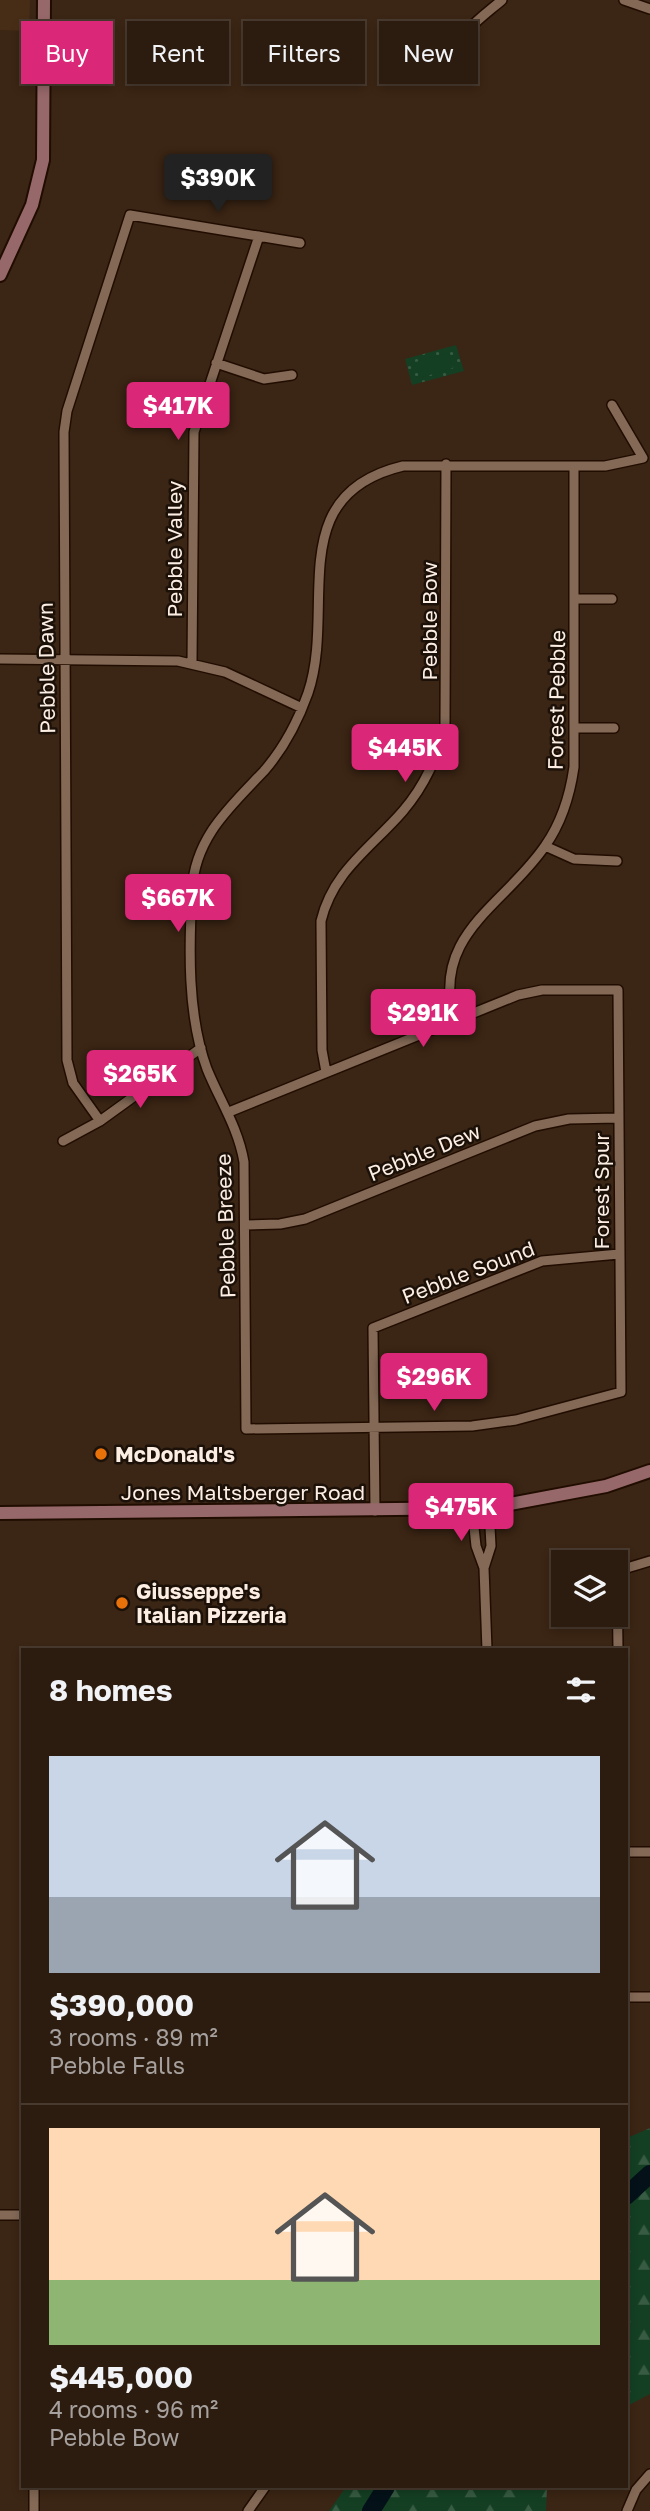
<!DOCTYPE html>
<html lang="en">
<head>
<meta charset="utf-8">
<style>
  :root { --surface:#2c1c0f; --page:#342518; --text:#f1f3f6; --muted:#a6a19e; --line:#483a2f; --accent:#db2777 }
  body { margin:0; font-family:"Golos Text",sans-serif; background:var(--page); color:var(--text); height:100vh; display:flex; flex-direction:column; font-size:26px; white-space:nowrap }
  * { box-sizing:border-box; margin:0 }
  p { font-size:23px; color:var(--muted) }
  .icon { flex:none; width:38px; height:38px; fill:none; stroke:currentColor; stroke-width:2; stroke-linecap:round; stroke-linejoin:round }
  .map { position:relative; flex:1; overflow:hidden }
  .sheet { position:absolute; left:21px; top:1648px; width:607px; height:840px; display:flex; flex-direction:column; background:var(--surface); border-radius:0px; box-shadow:0 4px 10px #0003,0 0 0 2px var(--line) }
  .sheet>* { flex:none }
  .banner { position:absolute; left:21px; top:21px; width:609px; height:63px; display:flex; gap:14px }
  .fabs { position:absolute; left:551px; top:1550px; display:grid; gap:14px }
  .fabs a { display:grid; place-items:center; width:77px; height:77px; border-radius:0px; background:var(--surface); box-shadow:0 4px 10px #0003,0 0 0 2px var(--line); font-size:35px }
  .price { position:absolute; translate:-50% -60px; padding:0 16px; border-radius:7px; background:var(--accent); color:#fff; font-size:23px; line-height:46px; filter:drop-shadow(0 2px 4px #0008) }
  .price::after { content:''; position:absolute; left:50%; top:42px; width:21px; height:16px; margin-left:-10px; background:inherit; clip-path:polygon(0 0,100% 0,50% 100%) }
  .price.selected { background:#222; color:#fff }
  ul { padding:0; list-style:none }
  li { display:grid; align-content:center; gap:14px; height:371px; padding:0 28px }
  li+li { border-top:2px solid var(--line) }
  li span { display:grid; place-items:center; height:217px; border-radius:0px; color:#555 }
  li>.icon { margin-inline-start:auto }
  span .icon { width:126px; height:126px; fill:#fffc; stroke-width:1 }
  li b { font-size:30px }
  h2 { display:flex; justify-content:space-between; align-items:center; height:84px; padding:0 28px; font-size:30px }
  .tag { padding:0 24px; border-radius:0px; background:var(--surface); box-shadow:0 4px 10px #0003,0 0 0 2px var(--line); font-size:24px; line-height:63px }
  .tag.selected { background:var(--accent); color:#fff }
  .map>svg:first-child { display:block }
  .built { fill:#482d16 }
  .grass { fill:url(#grass-dots) }
  .forest { fill:url(#forest-firs) }
  .pitch { fill:#143f23 }
  .lines { fill:none; stroke-linecap:round; stroke-linejoin:round }
  .river { stroke:#041118; stroke-width:18 }
  .street-casing { stroke:#210d00; stroke-width:12 }
  .secondary-casing { stroke:#210d00; stroke-width:16 }
  .street { stroke:#836956; stroke-width:9 }
  .secondary { stroke:#96686a; stroke-width:12 }
  .food-dot { fill:#e8710a; stroke:#1b1109; stroke-width:2.5 }
  .labels { text-anchor:middle; dominant-baseline:central; stroke-width:5; stroke-linejoin:round; paint-order:stroke }
  .street-label { font-size:21px; fill:#fdeee3; stroke:#1b1109 }
  .poi-label { font-size:21px; font-weight:bold; fill:#fdeee3; stroke:#1b1109; text-anchor:start }
</style>
</head>
<body>
<div class="map">
<svg width="650" height="2511" viewBox="0 0 650 2511">
  <defs>
    <pattern id="grass-dots" width="8" height="8" patternUnits="userSpaceOnUse" patternTransform="scale(1.75)"><rect width="8" height="8" fill="#143f23"/><path d="M2 2h.1M6 6h.1" fill="none" stroke="#375b43" stroke-width="1.8" stroke-linecap="round"/></pattern>
    <pattern id="forest-firs" width="22" height="20" patternUnits="userSpaceOnUse" patternTransform="scale(1.75)"><rect width="22" height="20" fill="#143f23"/><path d="M5 1l3.5 6h-7zM16 11l3.5 6h-7z" fill="#375b43"/></pattern>
  </defs>
  <rect width="100%" height="100%" fill="#3b2514"/>
  <path class="built" d="M0,0H30L29,31L0,30Z"/>
  <path class="grass" d="M456,345L464,371L412,385L405,359Z"/>
  <path class="forest" d="M650,2128V2394L627,2406V2138Z
    M346,2487H547L546,2511H329Z"/>
  <path class="pitch" d="M449,353L453,368L420,378L416,362Z"/>
  <g class="lines">
    <path class="river" d="M626,2196L650,2174
      M371,2511L386,2487"/>
    <defs>
      <path id="street" d="M624,0L650,9
        M454,60C459,31 481,18 502,0
        M216,363L264,379L292,375
        M574,599H612
        M0,659L178,661L225,672L302,708
        M192,664L194,432L259,236
        M574,728H614
        M545,846L574,859L617,861
        M454,1020C431,934 504,906 545,846C562,822 570,795 574,767V466
        M326,1072L322,1050L321,921C333,871 371,848 403,811C425,785 437,758 445,725L446,464
        M229,1112L518,995L542,990H618L621,1392L516,1420L472,1426L246,1429L244,1162C238,1127 220,1101 207,1069C187,1015 189,947 192,890C195,837 230,807 264,771C284,748 298,721 308,693C337,608 281,495 403,466H605L643,458L612,405
        M100,1121L73,1083L67,1060L64,432L67,411L130,215L300,243
        M63,1141L100,1121L201,1048
        M245,1225L280,1224L305,1219L535,1126L569,1119L618,1118
        M472,1509L476,1546L484,1568
        M375,1511L373,1328L542,1261L619,1254
        M487,1650L484,1568L491,1546L489,1508
        M618,1650L617,1571L650,1561
        M626,1852H650
        M626,1997H650
        M0,2215H23
        M34,2487V2511
        M248,2511L265,2487
        M627,2511L636,2490L650,2474"/>
      <path id="secondary" d="M0,275L32,205L43,160L44,0
        M0,1513L489,1508L606,1486L650,1471"/>
    </defs>
    <use href="#street" class="street-casing"/>
    <use href="#secondary" class="secondary-casing"/>
    <use href="#street" class="street"/>
    <use href="#secondary" class="secondary"/>
  </g>
  <g class="food-dot">
    <circle cx="101" cy="1454" r="7"/>
    <circle cx="122" cy="1603" r="7"/>
  </g>
  <g class="labels">
    <g class="street-label">
      <text transform="translate(174 549) rotate(-90)">Pebble Valley</text>
      <text transform="translate(429 621) rotate(-90)">Pebble Bow</text>
      <text transform="translate(46 668) rotate(-91)">Pebble Dawn</text>
      <text transform="translate(556 700) rotate(-89)">Forest Pebble</text>
      <text transform="translate(424 1152) rotate(-22)">Pebble Dew</text>
      <text transform="translate(601 1191) rotate(-90)">Forest Spur</text>
      <text transform="translate(225 1226) rotate(-92)">Pebble Breeze</text>
      <text transform="translate(468 1272) rotate(-21)">Pebble Sound</text>
      <text x="243" y="1492">Jones Maltsberger Road</text>
    </g>
    <g class="poi-label">
      <text x="115" y="1454">McDonald's</text>
      <text x="136" y="1591">Giusseppe's<tspan x="136" dy="24">Italian Pizzeria</tspan></text>
    </g>
  </g>
</svg>
<div class="fabs">
<a><svg class="icon" aria-label="layers" viewBox="0 0 24 24"><path d="M12 4l9 5-9 5-9-5zM3 14l9 5 9-5"/></svg></a>
</div>
<b class="price selected" style="left:218px;top:214px">$390K</b>
<b class="price" style="left:178px;top:442px">$417K</b>
<b class="price" style="left:405px;top:784px">$445K</b>
<b class="price" style="left:178px;top:934px">$667K</b>
<b class="price" style="left:423px;top:1049px">$291K</b>
<b class="price" style="left:140px;top:1110px">$265K</b>
<b class="price" style="left:434px;top:1413px">$296K</b>
<b class="price" style="left:461px;top:1543px">$475K</b>
<div class="banner">
<a class="tag selected">Buy</a>
<a class="tag">Rent</a>
<a class="tag">Filters</a>
<a class="tag">New</a>
</div>
<section class="sheet">
<h2>8 homes<svg class="icon" aria-label="filters" viewBox="0 0 24 24"><path d="M4 7h16M4 17h16"/><circle cx="9" cy="7" r="2"/><circle cx="15" cy="17" r="2"/></svg></h2>
<ul>
<li><span style="background:linear-gradient(#c9d6e8 65%,#9aa5b1 0)"><svg class="icon" aria-label="home" viewBox="0 0 24 24"><path d="M3 11l9-7 9 7M6 9v11h12V9"/></svg></span><div><b>$390,000</b><p>3 rooms · 89 m²</p><p>Pebble Falls</p></div></li>
<li><span style="background:linear-gradient(#ffd9b3 70%,#8fb573 0)"><svg class="icon" aria-label="home" viewBox="0 0 24 24"><path d="M3 11l9-7 9 7M6 9v11h12V9"/></svg></span><div><b>$445,000</b><p>4 rooms · 96 m²</p><p>Pebble Bow</p></div></li>
</ul>
</section>
</div>
</body>
</html>
